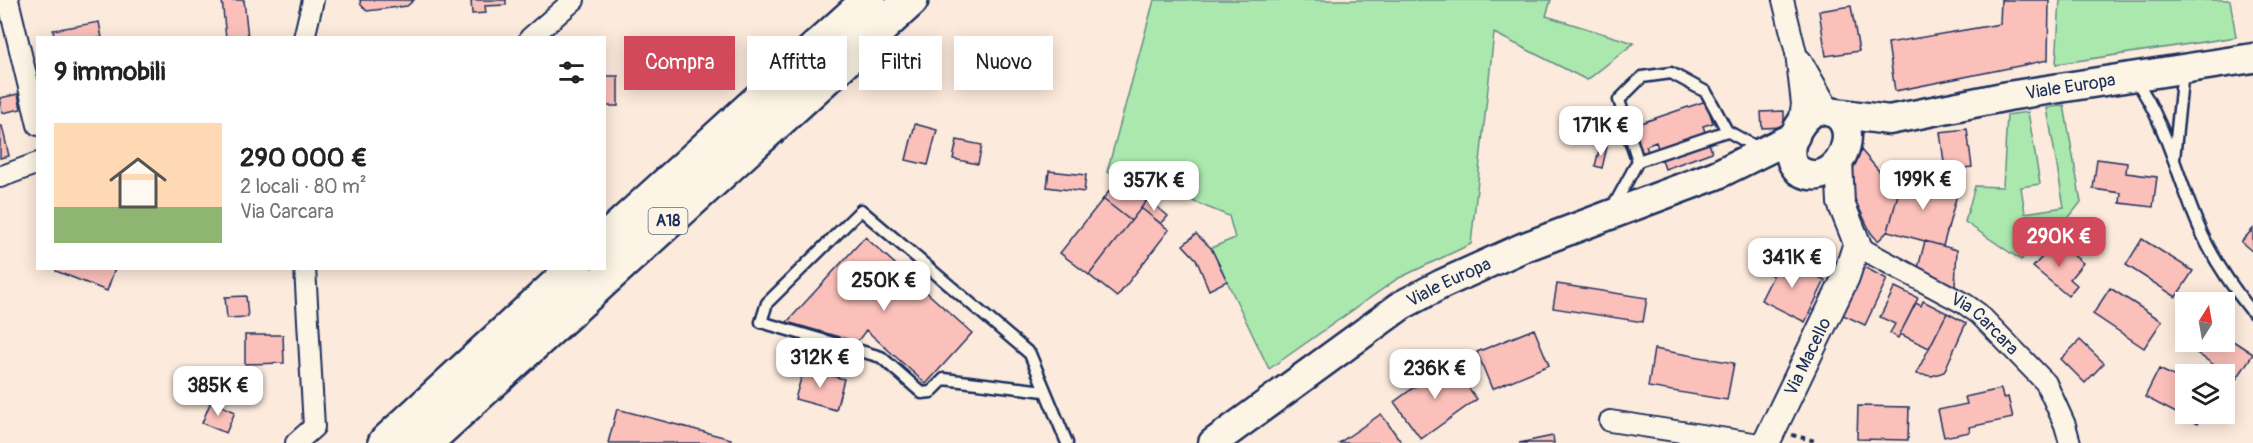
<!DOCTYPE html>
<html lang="it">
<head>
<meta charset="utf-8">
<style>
  :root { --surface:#fff; --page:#f6f6f6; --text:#222; --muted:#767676; --line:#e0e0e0; --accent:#d1495b }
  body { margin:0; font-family:Pangolin,sans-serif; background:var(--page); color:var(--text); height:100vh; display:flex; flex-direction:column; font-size:22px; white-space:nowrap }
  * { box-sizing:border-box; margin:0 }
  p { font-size:20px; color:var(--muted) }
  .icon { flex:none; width:33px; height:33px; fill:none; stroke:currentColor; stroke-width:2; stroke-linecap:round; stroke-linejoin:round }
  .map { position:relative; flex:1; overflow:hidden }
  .sheet { position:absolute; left:36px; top:36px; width:570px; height:234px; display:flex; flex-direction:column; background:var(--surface); border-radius:0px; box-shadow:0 3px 15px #0003 }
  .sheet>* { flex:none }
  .guide { position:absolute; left:624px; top:36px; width:570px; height:54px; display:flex; gap:12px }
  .needle { width:39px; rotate:11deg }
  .controls { position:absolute; left:2175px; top:292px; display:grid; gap:12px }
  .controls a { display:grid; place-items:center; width:60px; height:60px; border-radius:0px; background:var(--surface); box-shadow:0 3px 15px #0003; font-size:30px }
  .price { position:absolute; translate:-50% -51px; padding:0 14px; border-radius:12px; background:#fff; color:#222; font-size:20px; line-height:39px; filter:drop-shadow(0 2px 3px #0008) }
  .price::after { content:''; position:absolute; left:50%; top:36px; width:18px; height:14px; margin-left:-9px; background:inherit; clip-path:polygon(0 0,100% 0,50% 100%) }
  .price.selected { background:var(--accent); color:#fff }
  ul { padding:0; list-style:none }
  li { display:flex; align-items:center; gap:18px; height:150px; padding:0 18px }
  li+li { border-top:2px solid var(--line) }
  li span { display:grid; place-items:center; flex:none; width:168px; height:120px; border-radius:0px; color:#555 }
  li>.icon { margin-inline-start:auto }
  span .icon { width:72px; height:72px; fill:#fffc; stroke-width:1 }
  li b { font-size:26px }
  h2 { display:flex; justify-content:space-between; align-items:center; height:72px; padding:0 18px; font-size:26px }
  .pill { padding:0 21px; border-radius:0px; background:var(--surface); box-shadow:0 3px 15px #0003; font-size:21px; line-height:54px }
  .pill.selected { background:var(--accent); color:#fff }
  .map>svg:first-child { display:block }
  .green { fill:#abe8ae; stroke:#638c86; stroke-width:1.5 }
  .building { fill:#fcc0ba; stroke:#1b2f5e; stroke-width:1.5 }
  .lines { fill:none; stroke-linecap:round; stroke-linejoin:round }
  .service-casing { stroke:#1b2f5e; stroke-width:15 }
  .minor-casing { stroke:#1b2f5e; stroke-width:24 }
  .tertiary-casing { stroke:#1b2f5e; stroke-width:30 }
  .secondary-casing { stroke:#1b2f5e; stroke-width:33 }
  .motorway-casing { stroke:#1b2f5e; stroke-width:38 }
  .path { stroke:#1b2f5e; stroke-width:4; stroke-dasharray:4.5 4.5; stroke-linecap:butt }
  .service { stroke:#fcf5e5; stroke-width:10 }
  .minor { stroke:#fcf5e5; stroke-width:20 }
  .tertiary { stroke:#fcf5e5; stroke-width:26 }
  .secondary { stroke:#fcf5e5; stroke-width:28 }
  .motorway { stroke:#fcf5e5; stroke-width:33 }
  .labels { text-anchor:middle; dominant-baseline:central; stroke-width:4.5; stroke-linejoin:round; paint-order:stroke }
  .shield { fill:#fcf5e5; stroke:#5e6a86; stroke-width:1.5 }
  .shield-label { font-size:16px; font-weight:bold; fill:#1b2f5e }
  .street-label { font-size:18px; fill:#1b2f5e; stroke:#fcf5e5 }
</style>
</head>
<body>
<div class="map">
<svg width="2253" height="443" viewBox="0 0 2253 443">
  <rect width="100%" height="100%" fill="#fceadc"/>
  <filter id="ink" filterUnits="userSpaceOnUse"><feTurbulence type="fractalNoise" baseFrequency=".0167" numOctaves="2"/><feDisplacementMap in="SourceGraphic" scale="12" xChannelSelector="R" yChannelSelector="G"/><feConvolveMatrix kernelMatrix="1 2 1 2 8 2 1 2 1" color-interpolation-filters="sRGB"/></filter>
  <g filter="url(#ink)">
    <path class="green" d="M1154,0H1551L1546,16L1634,43L1587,80L1494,33L1471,244L1397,279L1269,369L1211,248L1235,238L1229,216L1175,194L1107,172Z
      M2060,0H2230L2236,37L2056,64Z
      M2064,105L2081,202L2061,227L2054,222L2021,260L1965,222L1975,186L2003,187L2007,115L2028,112L2040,184L2021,187L2025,213L2064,207L2047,108Z"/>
    <path class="building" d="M222,0H244L248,38H226Z
      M360,0H414L407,6L367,11L361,5Z
      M471,0H506V5L485,6L486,13L472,14Z
      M2001,0H2049L2048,60L1895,91L1888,43L2000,24Z
      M1851,6L1859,51L1826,56L1819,11Z
      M99,22L102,38H54L53,30Z
      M604,76H618V106H604Z
      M18,94L21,109L2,113L0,98Z
      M1706,101L1713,123L1703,126L1712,152L1665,169L1656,142L1646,146L1648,151L1629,158L1616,120L1634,113L1638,124Z
      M1784,111V127L1762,128L1761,112Z
      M915,124L937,130L928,165L906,160Z
      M0,126H2L9,156L0,158Z
      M1967,129L1972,167L1945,170L1940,132Z
      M957,140L982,145L978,164L953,159Z
      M1600,146L1607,147L1602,168L1595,166Z
      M1861,150L1879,171L1903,176L1888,231L1878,241L1871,233L1849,187V171Z
      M2097,159L2127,163L2126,173L2157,177L2153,207L2120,203L2121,193L2093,189Z
      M1899,163L1951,178L1947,190L1896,174Z
      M1049,171L1086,175L1084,192L1047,187Z
      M1903,176L1958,191L1943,246L1888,231Z
      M1115,184L1148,199L1131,221L1103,199Z
      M1103,199L1131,221L1089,275L1060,253Z
      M1148,199L1168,216L1161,224L1141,208Z
      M1141,208L1169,230L1117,297L1089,275Z
      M2253,229V252L2241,242Z
      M1196,234L1211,248L1227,281L1209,290L1196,259L1183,245Z
      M865,237L972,333L926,384L866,330L857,342L787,322Z
      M2142,239L2193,271L2176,297L2126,265Z
      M1925,241L1957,250L1955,286L1918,268Z
      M2056,241L2083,263L2070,279L2077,285L2068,296L2033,267Z
      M1774,255L1825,280L1805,322L1761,300L1773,276L1766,272Z
      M1864,267L1887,279L1865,325L1841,314Z
      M57,268H115L107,291L56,271Z
      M1557,284L1647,298L1643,322L1553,308Z
      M1895,287L1918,298L1898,338L1890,333L1895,324L1880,317Z
      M2110,288L2162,321L2144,348L2093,314Z
      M246,296L248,317L227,318L225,297Z
      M1923,301L1947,313L1929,348L1900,334L1916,303L1921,306Z
      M1947,313L1966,323L1944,372L1932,376L1916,374Z
      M1534,329L1549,365L1492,389L1477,352Z
      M245,335H283L284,363L245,364Z
      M2224,335L2253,354L2236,380L2185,345L2187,342H2224Z
      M2080,340L2104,363L2085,383L2061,359Z
      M1654,349L1734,363L1727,400L1648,387Z
      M1449,362L1477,399L1421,439L1394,402Z
      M804,368L844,379L836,410L795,399Z
      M2159,369L2186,382V414H2202L2197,424L2145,397Z
      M2001,389L2003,398L2008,397L2013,418L1969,427L1970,432L1944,437L1938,410L1967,404L1965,397Z
      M211,401L235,412L226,433L202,423Z
      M1858,406L1909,407L1908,440L1857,439Z
      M617,409L731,439L730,443H608Z
      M1381,414L1402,443H1339Z
      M1553,436L1554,443H1519Z"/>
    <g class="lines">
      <defs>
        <path id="service" d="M2135,79C2166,123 2178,179 2199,227C2212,258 2232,287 2253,313
          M2174,159L2183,70
          M1638,161L1619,100L1642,77L1671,73L1706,92L1727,131
          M1612,209L1638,161L1727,131L1760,149
          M1044,391L944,379L931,392L922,393L881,357L761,322L767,303L861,210L1030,354L1067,443"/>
        <g id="minor">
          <path d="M8,0L38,125"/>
          <path d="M1783,0L1796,53L1802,104L1798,130"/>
          <path d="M304,38L313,0"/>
          <path d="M530,38L574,0"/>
          <path d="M1801,60L1830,111"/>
          <path d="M0,177L38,163"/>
          <path id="s1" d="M1857,243L1866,251L1965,304L1979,314L2046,383L2065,425L2070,443"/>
          <path d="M1610,421L1753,443"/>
          <path d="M296,443L314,427L305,268"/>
        </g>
        <g id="tertiary">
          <path id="s2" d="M1766,443L1846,277L1857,243L1841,203L1839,160"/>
        </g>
        <g id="secondary">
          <path d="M1819,110C1871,110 1842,195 1799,171C1795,167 1792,163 1791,158C1787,141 1803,114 1819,110Z"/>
          <path id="s3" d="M1836,113L1889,120L2008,96L2253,58"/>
          <path id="s4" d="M1213,443L1402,305L1442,284L1522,248L1716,175L1795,136"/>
        </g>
        <path id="motorway" d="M604,241L869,0
          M385,443L575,268
          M425,443L911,0"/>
      </defs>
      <use href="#service" class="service-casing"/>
      <use href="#minor" class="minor-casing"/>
      <use href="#tertiary" class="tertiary-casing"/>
      <use href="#secondary" class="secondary-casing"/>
      <use href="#motorway" class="motorway-casing"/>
      <path class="path" d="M1792,435L1815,441"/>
      <use href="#service" class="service"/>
      <use href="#minor" class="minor"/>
      <use href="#tertiary" class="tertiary"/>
      <use href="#secondary" class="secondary"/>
      <use href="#motorway" class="motorway"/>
    </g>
  </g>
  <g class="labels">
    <rect class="shield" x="648.5" y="208" width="39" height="26" rx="4.5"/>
    <g class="shield-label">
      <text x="668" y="221">A18</text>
    </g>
    <g class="street-label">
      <text stroke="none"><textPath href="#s3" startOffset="238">Viale Europa</textPath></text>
      <text stroke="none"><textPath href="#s4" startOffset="286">Viale Europa</textPath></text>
      <text stroke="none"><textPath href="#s1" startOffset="152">Via Carcara</textPath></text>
      <text stroke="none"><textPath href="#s2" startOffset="96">Via Macello</textPath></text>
    </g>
  </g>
</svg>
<div class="controls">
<a><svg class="needle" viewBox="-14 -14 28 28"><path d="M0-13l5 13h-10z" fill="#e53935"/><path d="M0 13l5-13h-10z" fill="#767676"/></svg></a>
<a><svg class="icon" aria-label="layers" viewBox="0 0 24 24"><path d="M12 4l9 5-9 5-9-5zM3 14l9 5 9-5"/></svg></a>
</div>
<b class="price" style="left:1601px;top:157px">171K €</b>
<b class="price" style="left:1923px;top:211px">199K €</b>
<b class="price" style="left:1154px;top:212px">357K €</b>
<b class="price selected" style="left:2059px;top:268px">290K €</b>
<b class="price" style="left:1792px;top:289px">341K €</b>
<b class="price" style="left:884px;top:312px">250K €</b>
<b class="price" style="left:820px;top:389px">312K €</b>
<b class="price" style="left:1435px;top:400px">236K €</b>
<b class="price" style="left:218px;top:417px">385K €</b>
<div class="guide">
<a class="pill selected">Compra</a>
<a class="pill">Affitta</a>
<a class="pill">Filtri</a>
<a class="pill">Nuovo</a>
</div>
<section class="sheet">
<h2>9 immobili<svg class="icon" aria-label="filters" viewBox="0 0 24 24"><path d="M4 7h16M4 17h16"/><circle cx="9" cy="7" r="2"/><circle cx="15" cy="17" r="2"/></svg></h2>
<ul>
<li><span style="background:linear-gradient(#ffd9b3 70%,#8fb573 0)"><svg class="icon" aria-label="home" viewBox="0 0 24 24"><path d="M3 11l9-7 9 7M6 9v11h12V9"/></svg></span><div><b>290 000 €</b><p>2 locali · 80 m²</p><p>Via Carcara</p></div></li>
</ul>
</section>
</div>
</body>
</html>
